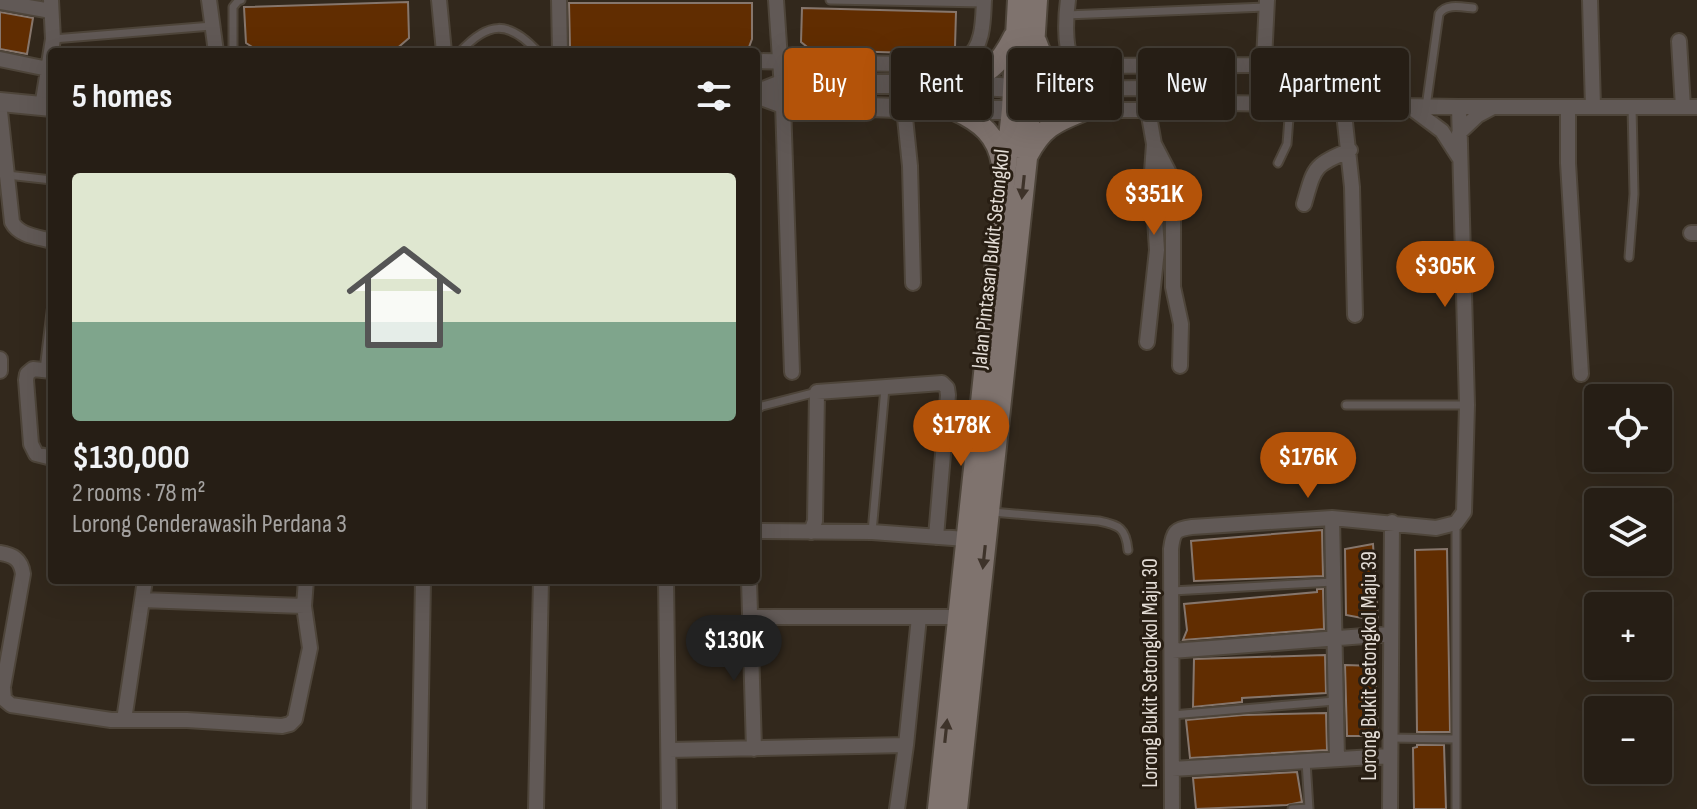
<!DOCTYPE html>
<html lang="en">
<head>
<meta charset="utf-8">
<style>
  :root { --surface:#261e15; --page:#2e271e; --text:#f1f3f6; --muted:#a4a2a0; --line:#423c34; --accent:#b45309 }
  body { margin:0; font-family:"Sofia Sans Condensed",sans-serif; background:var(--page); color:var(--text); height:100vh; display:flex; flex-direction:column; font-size:30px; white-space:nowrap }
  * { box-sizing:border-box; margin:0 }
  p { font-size:26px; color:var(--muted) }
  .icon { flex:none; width:44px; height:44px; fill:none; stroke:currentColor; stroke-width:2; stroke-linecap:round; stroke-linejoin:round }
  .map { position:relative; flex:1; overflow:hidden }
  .sheet { position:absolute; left:48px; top:48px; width:712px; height:536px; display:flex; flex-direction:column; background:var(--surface); border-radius:8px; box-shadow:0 8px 32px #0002,0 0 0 2px var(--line) }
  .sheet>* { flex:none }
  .banner { position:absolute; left:784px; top:48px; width:760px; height:72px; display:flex; gap:16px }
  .fabs { position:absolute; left:1584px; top:384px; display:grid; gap:16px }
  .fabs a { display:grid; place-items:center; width:88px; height:88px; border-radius:8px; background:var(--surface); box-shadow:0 8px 32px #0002,0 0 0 2px var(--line); font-size:40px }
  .price { position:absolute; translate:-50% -68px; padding:0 18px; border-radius:28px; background:var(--accent); color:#fff; font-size:26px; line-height:52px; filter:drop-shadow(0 2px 4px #0008) }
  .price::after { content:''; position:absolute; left:50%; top:48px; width:24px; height:18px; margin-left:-12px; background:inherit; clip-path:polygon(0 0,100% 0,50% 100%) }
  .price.selected { background:#222; color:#fff }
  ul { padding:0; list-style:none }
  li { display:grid; align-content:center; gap:16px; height:424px; padding:0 24px }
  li+li { border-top:2px solid var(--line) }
  li span { display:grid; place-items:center; height:248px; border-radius:8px; color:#555 }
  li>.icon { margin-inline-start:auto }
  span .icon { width:144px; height:144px; fill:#fffc; stroke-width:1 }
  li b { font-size:34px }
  h2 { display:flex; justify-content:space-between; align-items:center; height:96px; padding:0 24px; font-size:34px }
  .pill { padding:0 28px; border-radius:8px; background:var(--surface); box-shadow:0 8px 32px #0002,0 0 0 2px var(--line); font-size:28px; line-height:72px }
  .pill.selected { background:var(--accent); color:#fff }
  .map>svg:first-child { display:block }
  .building { fill:#612d01; stroke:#86766c; stroke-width:2 }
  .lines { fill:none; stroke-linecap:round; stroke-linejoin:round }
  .service-casing { stroke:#4e453a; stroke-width:11 }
  .minor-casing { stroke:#4e453a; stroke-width:18 }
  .tertiary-casing { stroke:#4e453a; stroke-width:22 }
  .secondary-casing { stroke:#4e453a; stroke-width:24 }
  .service { stroke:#615956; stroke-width:7 }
  .minor { stroke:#615956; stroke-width:14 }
  .tertiary { stroke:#615956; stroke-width:18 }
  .secondary { stroke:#7f736e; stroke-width:20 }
  .oneway { fill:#3e332a }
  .labels { text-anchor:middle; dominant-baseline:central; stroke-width:6; stroke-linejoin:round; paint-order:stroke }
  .street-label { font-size:22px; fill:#e3dcd5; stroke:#281e13 }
</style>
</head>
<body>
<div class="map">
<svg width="1697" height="809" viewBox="0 0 1697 809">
  <rect width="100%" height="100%" fill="#32281c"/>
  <path class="building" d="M408,2L409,38L394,51L260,52L246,43L244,7Z
    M569,3H752V39L749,47L740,51L570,47Z
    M802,8L956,12L955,47L945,54L811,50L801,42Z
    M0,12L33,18L27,54L0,49Z
    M1322,530L1323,576L1194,581L1191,541Z
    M1373,544L1378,621L1346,615L1345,549Z
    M1447,549L1450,732H1417L1415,550Z
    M1317,589H1323L1324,629L1183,640L1187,630L1184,604L1317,592Z
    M1325,655L1326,693L1242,698V702L1193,707L1194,659Z
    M1345,665L1375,666L1378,736H1347Z
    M1326,713L1327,750L1190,758L1186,720L1243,715Z
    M1417,745H1444L1446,809H1414L1413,748L1417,747Z
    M1297,772L1302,802L1287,805L1196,809L1193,778Z"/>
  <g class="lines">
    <defs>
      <path id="service" d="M830,0L984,3
        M1066,15L1266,7
        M53,39L212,26
        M233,52V7L238,1L241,0
        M460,52C488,21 509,20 538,52
        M1426,107L1439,14C1446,3 1462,7 1473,8
        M1278,163L1287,144L1290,105
        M7,175L52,180
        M1629,257L1634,194L1632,107
        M44,370L52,304
        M1346,405H1467
        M756,410L762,406L817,392
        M992,512L1099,521C1119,525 1126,528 1128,550
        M1456,523V809
        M872,532L885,388
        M1172,591L1333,582
        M1172,715L1335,701
        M1390,738L1455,739
        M1306,761L1309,809
        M1292,809L1309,808"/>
      <path id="minor" d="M209,0L216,52
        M439,0L444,52
        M559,0L560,52
        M776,0L783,104L792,372
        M1068,0C1066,14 1064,45 1071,57C1074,62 1076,63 1081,66L1254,65L1264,60L1267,0
        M1590,0L1593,107
        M0,2L51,11
        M1679,41L1683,107
        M0,59L48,69
        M756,61L948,65C953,63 962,61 967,58C984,46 983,18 984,0
        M1031,89L1150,88L1192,90L1220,103
        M1343,104L1352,187L1355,315
        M42,107L53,39L51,0
        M1410,107L1442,131L1460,159
        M1568,107V163L1581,374
        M904,108L910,166L913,283
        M1030,110H1193L1220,103L1459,107H1697
        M1148,110L1154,144L1168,171L1173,185V287L1181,324L1180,366
        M0,111L12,222C19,236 38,237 52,241
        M1459,133L1478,115L1493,107
        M1304,204C1315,166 1313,166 1350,150
        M1691,233H1697
        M1147,342L1157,250L1152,172L1154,144
        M0,359V371
        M52,371L33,369L27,374L26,380L31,444L36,454L52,458
        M1332,518L1337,759
        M756,531L872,532L966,539
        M811,532L815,521L817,392L942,383L947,388L948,395L936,537
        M0,553C13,555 21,559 23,574L3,687L4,699L11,705L111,720H124L145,580
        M666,580L669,809
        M749,580L754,749
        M142,600L304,606
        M751,617H958
        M1172,651L1390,634
        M124,720H187L282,726L290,724L295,719L310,648L304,606L306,580
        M669,750L906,745
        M1172,769L1390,756
        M419,809L423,580
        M536,809L541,580
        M897,809L906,745L919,617
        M1172,809L1171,549C1173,532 1175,529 1192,527L1332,518L1436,528L1456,523L1464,512L1467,405L1459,107
        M1390,809L1392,522"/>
      <path id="tertiary" d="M756,94L781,84H955L1027,89
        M756,94L783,104L955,110H1027
        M0,102L52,107"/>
      <path id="secondary" d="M1036,41C1044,65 1058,79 1081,89
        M955,84C989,73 998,68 1014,36
        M955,110C981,122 997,135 1002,164
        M1028,155C1043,126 1056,122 1085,110
        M938,809L1012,109L1018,0
        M957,809L1027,158L1037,0"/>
    </defs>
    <use href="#service" class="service-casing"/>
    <use href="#minor" class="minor-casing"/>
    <use href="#tertiary" class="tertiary-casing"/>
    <use href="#secondary" class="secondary-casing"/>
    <use href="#service" class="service"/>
    <use href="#minor" class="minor"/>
    <use href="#tertiary" class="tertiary"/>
    <use href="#secondary" class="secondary"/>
  </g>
  <defs><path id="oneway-solid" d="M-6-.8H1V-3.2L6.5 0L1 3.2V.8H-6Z" transform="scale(2)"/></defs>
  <g class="oneway">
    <use href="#oneway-solid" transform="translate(1023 187) rotate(96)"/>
    <use href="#oneway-solid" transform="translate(984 557) rotate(96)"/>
    <use href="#oneway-solid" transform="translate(946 731) rotate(-84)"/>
  </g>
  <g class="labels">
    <g class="street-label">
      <text transform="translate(991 259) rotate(-84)">Jalan Pintasan Bukit Setongkol</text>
      <text transform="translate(1369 666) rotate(-90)">Lorong Bukit Setongkol Maju 39</text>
      <text transform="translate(1150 673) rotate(-90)">Lorong Bukit Setongkol Maju 30</text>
    </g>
  </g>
</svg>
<div class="fabs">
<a><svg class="icon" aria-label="locate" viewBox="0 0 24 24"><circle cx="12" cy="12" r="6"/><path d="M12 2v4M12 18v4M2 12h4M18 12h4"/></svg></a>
<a><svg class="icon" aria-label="layers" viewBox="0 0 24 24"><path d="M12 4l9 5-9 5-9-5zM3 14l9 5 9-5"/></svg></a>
<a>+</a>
<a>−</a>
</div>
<b class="price" style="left:1154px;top:237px">$351K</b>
<b class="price" style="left:1445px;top:309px">$305K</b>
<b class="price" style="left:961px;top:468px">$178K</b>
<b class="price" style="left:1308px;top:500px">$176K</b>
<b class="price selected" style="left:734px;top:683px">$130K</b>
<div class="banner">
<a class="pill selected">Buy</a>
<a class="pill">Rent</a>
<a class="pill">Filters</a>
<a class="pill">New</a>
<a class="pill">Apartment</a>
</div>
<section class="sheet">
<h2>5 homes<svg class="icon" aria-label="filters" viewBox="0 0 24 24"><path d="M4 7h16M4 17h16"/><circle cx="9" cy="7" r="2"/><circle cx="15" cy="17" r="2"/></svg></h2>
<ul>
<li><span style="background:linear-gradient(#dfe7d0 60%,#7fa58c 0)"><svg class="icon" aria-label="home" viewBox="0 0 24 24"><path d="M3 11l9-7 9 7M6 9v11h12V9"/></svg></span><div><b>$130,000</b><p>2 rooms · 78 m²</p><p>Lorong Cenderawasih Perdana 3</p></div></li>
</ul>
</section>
</div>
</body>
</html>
